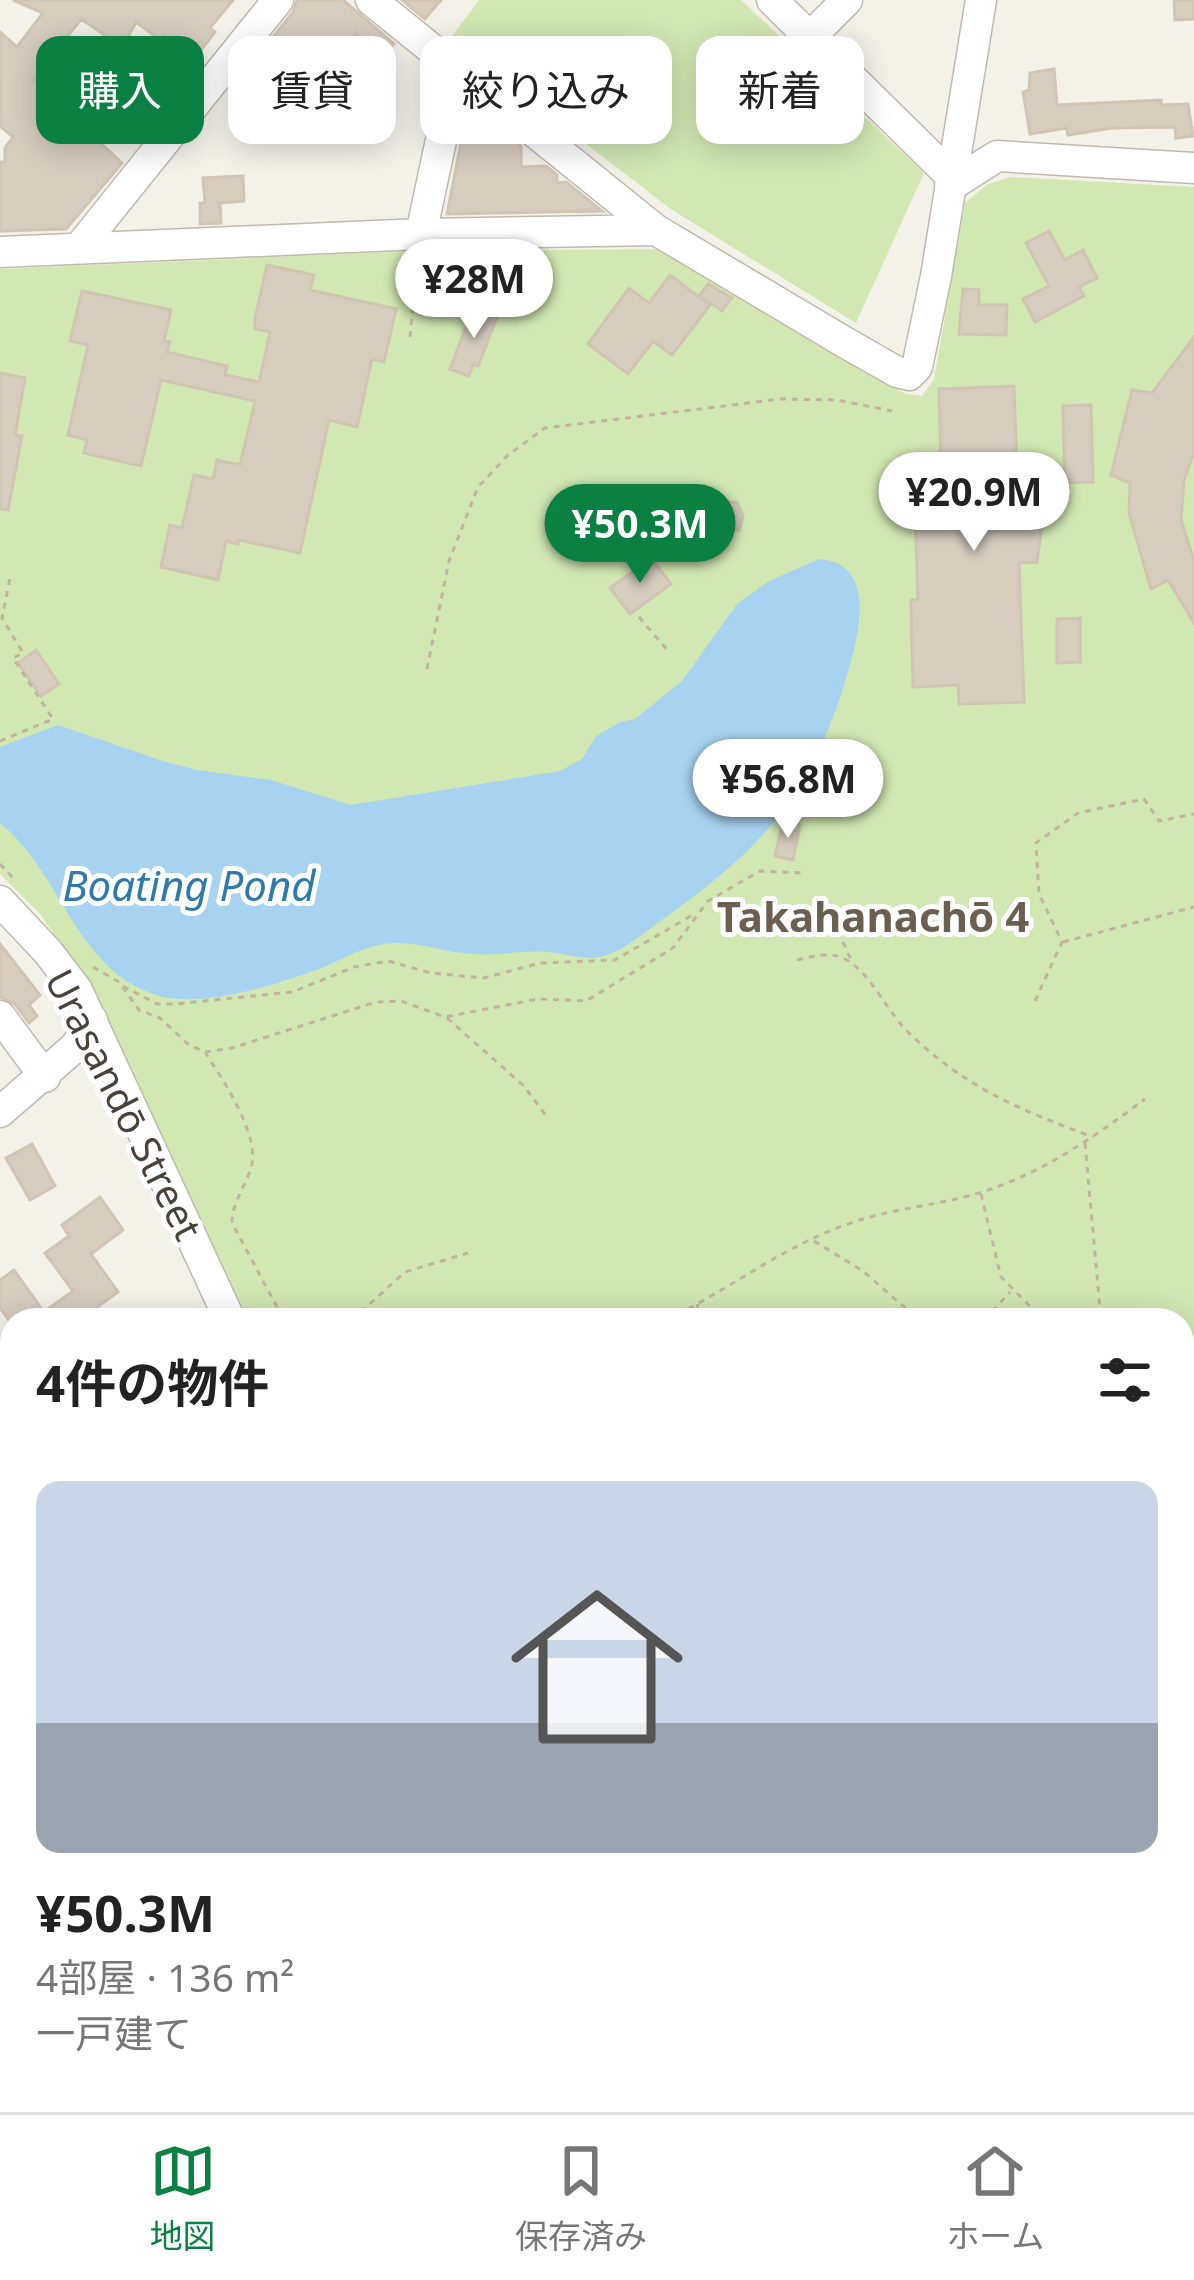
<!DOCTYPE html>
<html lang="ja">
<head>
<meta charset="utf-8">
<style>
  :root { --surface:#fff; --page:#f6f6f6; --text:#222; --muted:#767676; --line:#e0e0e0; --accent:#0b8043 }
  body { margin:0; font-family:"Noto Sans","Noto Sans JP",sans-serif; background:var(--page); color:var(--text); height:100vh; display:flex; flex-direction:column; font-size:45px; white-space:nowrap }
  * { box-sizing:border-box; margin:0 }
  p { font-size:39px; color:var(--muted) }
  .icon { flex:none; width:66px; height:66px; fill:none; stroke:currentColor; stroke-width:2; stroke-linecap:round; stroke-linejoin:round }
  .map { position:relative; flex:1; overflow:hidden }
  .side { position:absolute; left:0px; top:1308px; width:1194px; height:804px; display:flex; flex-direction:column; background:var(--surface); border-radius:36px 36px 0 0; box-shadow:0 6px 30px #0003 }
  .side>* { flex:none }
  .banner { position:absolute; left:36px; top:36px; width:1122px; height:108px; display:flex; gap:24px }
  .price { position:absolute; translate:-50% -102px; padding:0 27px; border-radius:42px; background:#fff; color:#222; font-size:39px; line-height:78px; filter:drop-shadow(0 3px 6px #0008) }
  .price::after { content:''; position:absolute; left:50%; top:72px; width:36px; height:27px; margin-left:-18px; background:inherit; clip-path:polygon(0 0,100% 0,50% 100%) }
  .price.selected { background:var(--accent); color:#fff }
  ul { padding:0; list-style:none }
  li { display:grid; align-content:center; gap:24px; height:636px; padding:0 36px }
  li span { display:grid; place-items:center; height:372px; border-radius:24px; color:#555 }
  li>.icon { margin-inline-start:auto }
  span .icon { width:216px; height:216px; fill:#fffc; stroke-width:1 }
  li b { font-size:51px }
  h2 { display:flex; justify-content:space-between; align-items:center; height:144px; padding:0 36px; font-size:51px }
  .chip { padding:0 42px; border-radius:24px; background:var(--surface); box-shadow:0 6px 30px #0003; font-size:42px; line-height:108px }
  .chip.selected { background:var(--accent); color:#fff }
  .menu { display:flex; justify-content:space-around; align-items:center; height:168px; border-top:3px solid var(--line); background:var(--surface); font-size:33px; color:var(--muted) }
  .menu a { display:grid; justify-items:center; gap:6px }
  .menu .selected { color:var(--accent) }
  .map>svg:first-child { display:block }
  .green { fill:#d1e8b3 }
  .water { fill:#a7d3f0 }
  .building { fill:#d6cdbf; stroke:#d1c4b2; stroke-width:3 }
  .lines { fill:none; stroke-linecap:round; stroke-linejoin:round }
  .minor-casing { stroke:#c0b9ac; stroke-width:33 }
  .path { stroke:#c2b49d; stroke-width:3; stroke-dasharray:6 6; stroke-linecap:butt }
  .minor { stroke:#fff; stroke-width:30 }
  .labels { text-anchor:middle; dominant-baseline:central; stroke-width:10; stroke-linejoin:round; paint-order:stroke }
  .street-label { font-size:39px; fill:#484238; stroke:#fff }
  .water-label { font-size:42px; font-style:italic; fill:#2f7aac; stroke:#fff }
  .neighbourhood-label { font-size:42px; font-weight:bold; fill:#6b5f4f; stroke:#fff }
</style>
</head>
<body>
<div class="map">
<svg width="1194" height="2112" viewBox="0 0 1194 2112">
  <rect width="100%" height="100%" fill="#f4f1e9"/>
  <path class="green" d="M479,0H741L924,173L856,323L672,210L450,39Z
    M1011,177L1194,187V1744L1182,1743V1320H237L99,999L40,914L0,874V269L415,251L662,249L844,360L906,394L922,396L934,379L965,203L988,184Z
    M1194,2027V2112H1102L1099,2100H1182V2030Z"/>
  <path class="water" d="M819,559C873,563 861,623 851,661C816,788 770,843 663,919C643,933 618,957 592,958C577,958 562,953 547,952C522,950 498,956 474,954C443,953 415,939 384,944C361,947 338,962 316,970C275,985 199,1009 156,995C75,969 61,872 0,823V747L58,725L163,761L197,770L271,780L351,805L560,771L582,759L596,736L620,722L635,719L682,681L737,604L769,581Z
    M1189,1643L1193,1647L1182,1727V1649Z
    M1182,1796L1194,1799V2027L1182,2030V1887L1194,1878L1182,1866Z"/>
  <path class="building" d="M13,0H233L210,28L215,32L194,59L164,35L160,40L136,22L129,35L115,42L81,19L34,80L122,163L66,229L0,231V162H5V148L13,137L0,126V32L17,47L43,13Z
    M297,0H343L394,44L384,56L356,33L332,65L329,63L303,94L306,96L287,119L240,79L293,12Z
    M402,0H441L425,19Z
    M1174,0H1194V19L1175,20Z
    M1054,69L1057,105L1161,100V105L1188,104L1193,136L1176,138L1175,127L1113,128L1068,135L1067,128L1030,134L1023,92L1029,90L1030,73Z
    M468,107L499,128L497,137H510L521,146V167L546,166L557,175V183L566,182L602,211L447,214Z
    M243,176L244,201L220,203L221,223L200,224V203H205L203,178Z
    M1049,231L1065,260L1083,250L1097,278L1079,287L1084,296L1035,322L1023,299L1049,286L1026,243Z
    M267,265L314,275L310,290L396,309L384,362L372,359L357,427L329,420L300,553L239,540L238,544L226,541L218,580L161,567L170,525L182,528L194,475L213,479L217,460L240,465L255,401L161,380L141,466L84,453L87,440L68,435L88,345L70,341L82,291L171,310L164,341L170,342L167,352L227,366L225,375L259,382L270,332L255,329V319Z
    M670,275L710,305L672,355L653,341L628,374L588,344L629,288L649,303Z
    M708,284L732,298L722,311L700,295Z
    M963,289L979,290V305H1007L1006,335L959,334Z
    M481,305L499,312L478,366L473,364L469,376L450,369L469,319L475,321Z
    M1194,337V452L1184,480L1181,520L1194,561V623L1168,580L1151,589L1129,513L1130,483L1111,475L1132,390L1152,393Z
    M0,373L25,378L15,435L22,436L8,510L0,509Z
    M1014,386L1018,503H1035L1041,532L1037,562L1019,563L1024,702L959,704L958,685L913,687L911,600H918L915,511L942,510L939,389Z
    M1091,405L1093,482L1065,483L1063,406Z
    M723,502H737L743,516L739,531L724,525L715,514Z
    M651,558L671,584L630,614L610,588Z
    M1080,618V662L1057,663V619Z
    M36,650L59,684L41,696L18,663Z
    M783,821L800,825L793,860L775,856Z
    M0,944L40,995L29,1005L37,1016L29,1023L15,1004L0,997Z
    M32,1144L55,1186L30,1200L6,1158Z
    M100,1197L123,1230L91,1254L118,1292L79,1320H9L0,1308V1280L14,1270L44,1312L73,1291L45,1253L69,1236L62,1225Z"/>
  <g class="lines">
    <defs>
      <path id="minor" d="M371,0L656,230L846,343L897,372L909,375L917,367L936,276L981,0
        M772,0L951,176
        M810,37L847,0
        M950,186L997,156L1194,168
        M421,234L456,70
        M79,248L278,0
        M0,252L421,234L656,230
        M0,901L48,952L77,990L230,1320
        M0,1016L45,1077
        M0,1112L75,1047L92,1020
        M0,1469L12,1486
        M0,1563L12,1551
        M0,1811L12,1800
        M0,1898L12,1911
        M0,2065L12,2053
        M615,2100V2112
        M834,2100L852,2112
        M201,2112L214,2100
        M460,2112L472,2100
        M719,2112L731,2100
        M1064,2112L1079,2100"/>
    </defs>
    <use href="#minor" class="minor-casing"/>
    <path class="path" d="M410,337L417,261
      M639,617L670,653
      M427,669L449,561L478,487L508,455L545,428L781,399L837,400L892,411
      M0,741L53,719L13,658L23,653L2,618L10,578
      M0,864L15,880
      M838,931L852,962
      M1063,942L1194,907
      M797,960C815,956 833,950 850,962C874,979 888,1013 909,1033C966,1088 1020,1110 1093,1137
      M93,967L119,982L139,1010L160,1018L189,1045L205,1052L232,1048L376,1002L401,1001L445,1017L538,999L586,1001L673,948L708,901L739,883L760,871L803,873
      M123,986L157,1004H175L292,992L354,967L388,961L431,973L484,978L540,963L615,960L696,913
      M1035,1001L1062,942L1039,894L1036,843L1078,813L1144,799L1159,821L1194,814
      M447,1018L524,1086L547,1117
      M205,1052C222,1079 261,1135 251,1168C245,1187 232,1203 232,1223L284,1320
      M1085,1143L1101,1320
      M981,1194L1001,1277L1044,1320
      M814,1241L863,1271L919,1320
      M352,1320L405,1272L468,1253
      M667,1320C728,1290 781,1248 845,1225C887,1209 935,1206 979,1193C1041,1174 1093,1138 1145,1099
      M695,1320L698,1304
      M984,1320L1010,1292
      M1182,1339H1194
      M1182,1366H1194
      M1182,1455L1194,1457
      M1182,1541L1194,1551
      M1182,1750L1188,1743L1194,1716
      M1182,1776L1187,1780
      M1182,1878L1194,1886
      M1182,2037L1194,2034
      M1141,2100L1146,2112"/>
    <use href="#minor" class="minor"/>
  </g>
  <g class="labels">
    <g class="street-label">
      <text transform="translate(125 1104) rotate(63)">Urasandō Street</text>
    </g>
    <g class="water-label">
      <text x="189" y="884">Boating Pond</text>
    </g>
    <g class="neighbourhood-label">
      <text x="873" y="915">Takahanachō 4</text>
    </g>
  </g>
</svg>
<b class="price" style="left:474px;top:341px">¥28M</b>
<b class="price" style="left:974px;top:554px">¥20.9M</b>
<b class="price selected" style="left:640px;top:586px">¥50.3M</b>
<b class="price" style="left:788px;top:841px">¥56.8M</b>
<div class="banner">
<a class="chip selected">購入</a>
<a class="chip">賃貸</a>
<a class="chip">絞り込み</a>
<a class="chip">新着</a>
</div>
<section class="side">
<h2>4件の物件<svg class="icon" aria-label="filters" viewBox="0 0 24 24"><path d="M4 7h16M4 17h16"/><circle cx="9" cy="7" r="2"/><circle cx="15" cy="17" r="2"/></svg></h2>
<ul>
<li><span style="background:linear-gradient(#c9d6e8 65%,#9aa5b1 0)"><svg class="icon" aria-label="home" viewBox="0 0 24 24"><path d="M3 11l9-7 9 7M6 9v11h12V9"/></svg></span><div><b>¥50.3M</b><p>4部屋 · 136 m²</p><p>一戸建て</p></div></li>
</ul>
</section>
</div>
<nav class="menu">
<a class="selected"><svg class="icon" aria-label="map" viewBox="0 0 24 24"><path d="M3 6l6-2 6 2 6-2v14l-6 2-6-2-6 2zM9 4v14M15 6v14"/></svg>地図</a>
<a><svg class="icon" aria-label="saved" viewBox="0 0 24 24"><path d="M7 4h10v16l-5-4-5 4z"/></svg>保存済み</a>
<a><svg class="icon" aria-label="home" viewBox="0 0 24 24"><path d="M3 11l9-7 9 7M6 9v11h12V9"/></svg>ホーム</a>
</nav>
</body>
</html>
